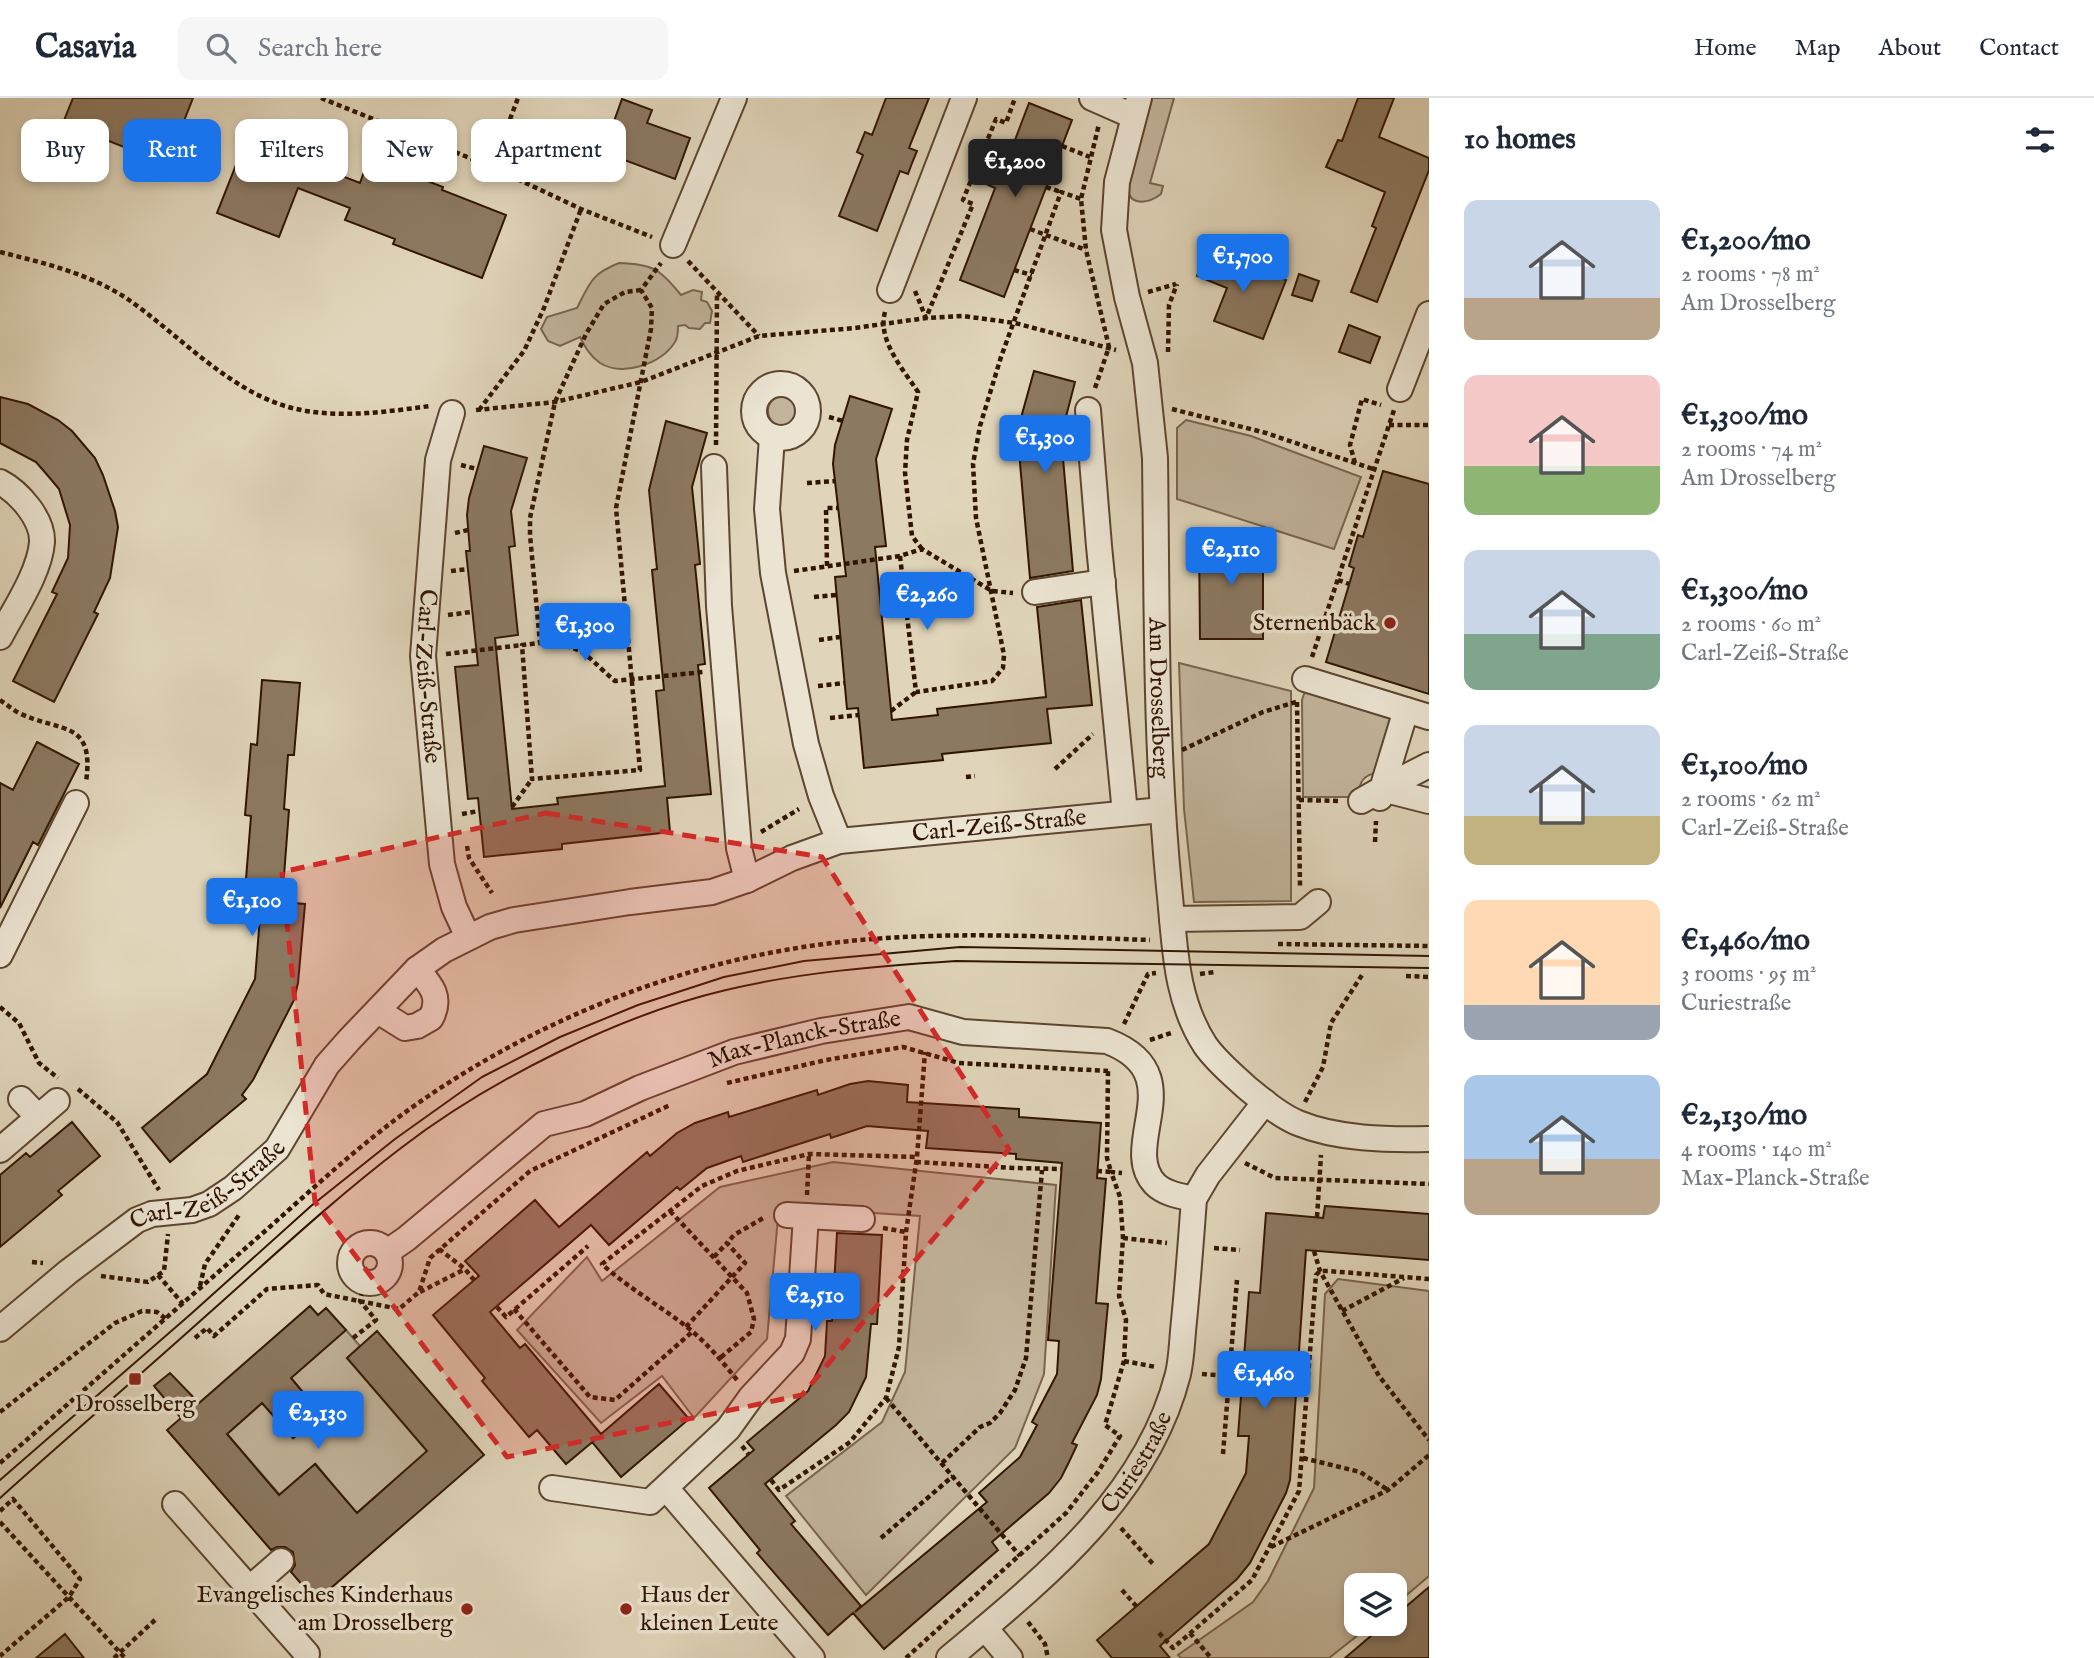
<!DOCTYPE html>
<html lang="en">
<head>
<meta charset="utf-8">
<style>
  :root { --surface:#fff; --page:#f6f6f7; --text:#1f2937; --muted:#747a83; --line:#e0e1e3; --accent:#1a73e8 }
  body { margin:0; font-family:"IM FELL English",serif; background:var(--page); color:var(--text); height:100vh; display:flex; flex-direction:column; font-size:26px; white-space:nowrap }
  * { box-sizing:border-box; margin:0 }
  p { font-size:23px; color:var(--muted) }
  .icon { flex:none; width:38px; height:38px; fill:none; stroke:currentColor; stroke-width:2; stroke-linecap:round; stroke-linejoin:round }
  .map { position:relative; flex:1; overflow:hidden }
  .panel { display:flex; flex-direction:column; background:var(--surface); width:665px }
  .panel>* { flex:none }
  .banner { position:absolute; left:21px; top:21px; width:665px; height:63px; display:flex; gap:14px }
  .buttons { position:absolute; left:1344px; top:1475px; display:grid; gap:14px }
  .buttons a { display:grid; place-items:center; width:63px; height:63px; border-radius:14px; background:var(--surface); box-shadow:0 4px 10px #0003; font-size:35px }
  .price { position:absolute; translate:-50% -60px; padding:0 16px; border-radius:7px; background:var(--accent); color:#fff; font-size:23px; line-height:46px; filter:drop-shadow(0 2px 4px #0008) }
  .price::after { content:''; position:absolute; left:50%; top:42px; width:21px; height:16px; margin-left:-10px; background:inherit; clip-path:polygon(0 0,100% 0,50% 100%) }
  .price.current { background:#222; color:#fff }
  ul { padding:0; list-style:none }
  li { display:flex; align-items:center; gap:21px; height:175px; padding:0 35px }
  li span { display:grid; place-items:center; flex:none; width:196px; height:140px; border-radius:14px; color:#555 }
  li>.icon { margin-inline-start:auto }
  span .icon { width:84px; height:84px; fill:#fffc; stroke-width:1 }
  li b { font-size:30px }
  h2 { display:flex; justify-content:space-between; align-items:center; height:84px; padding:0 35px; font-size:30px }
  .chip { padding:0 24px; border-radius:14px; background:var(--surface); box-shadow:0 4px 10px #0003; font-size:24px; line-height:63px }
  .chip.current { background:var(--accent); color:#fff }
  header { display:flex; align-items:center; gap:42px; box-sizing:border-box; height:98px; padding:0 35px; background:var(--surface); border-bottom:2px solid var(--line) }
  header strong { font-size:33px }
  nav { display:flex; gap:38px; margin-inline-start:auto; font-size:24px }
  .search { width:490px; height:63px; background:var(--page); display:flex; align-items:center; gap:18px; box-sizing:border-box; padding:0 24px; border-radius:14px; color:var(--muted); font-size:26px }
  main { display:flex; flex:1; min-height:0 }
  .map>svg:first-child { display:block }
  .green { fill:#c2b49b; stroke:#7a644e; stroke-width:2 }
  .building { fill:#8c7961; stroke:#311501; stroke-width:2 }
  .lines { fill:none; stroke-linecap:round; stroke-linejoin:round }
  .minor-casing { stroke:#5d452f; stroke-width:28 }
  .path { stroke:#311501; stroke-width:4.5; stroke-dasharray:5 3.5; stroke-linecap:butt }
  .minor { stroke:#ebe4d2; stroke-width:24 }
  .tram { stroke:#311501; stroke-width:2 }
  .marked { fill:#d62828; fill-opacity:0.2; stroke:#d62828; stroke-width:5; stroke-dasharray:14 9; stroke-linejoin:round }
  .poi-dot { fill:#8f2418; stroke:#ebe4d2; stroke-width:2.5 }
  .labels { text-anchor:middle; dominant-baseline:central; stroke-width:7; stroke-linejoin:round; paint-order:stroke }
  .poi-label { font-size:24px; fill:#311501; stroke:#ebe4d2; text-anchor:end }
  .street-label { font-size:24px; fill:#311501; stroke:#ebe4d2 }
</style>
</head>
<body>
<header>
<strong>Casavia</strong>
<div class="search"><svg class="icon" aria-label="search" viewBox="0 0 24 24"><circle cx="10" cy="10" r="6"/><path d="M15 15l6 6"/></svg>Search here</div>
<nav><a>Home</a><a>Map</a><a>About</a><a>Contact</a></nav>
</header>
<main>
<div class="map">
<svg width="1429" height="1560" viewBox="0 0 1429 1560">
  <rect width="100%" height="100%" fill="#e0d5ba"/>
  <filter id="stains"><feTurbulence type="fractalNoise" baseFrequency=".00286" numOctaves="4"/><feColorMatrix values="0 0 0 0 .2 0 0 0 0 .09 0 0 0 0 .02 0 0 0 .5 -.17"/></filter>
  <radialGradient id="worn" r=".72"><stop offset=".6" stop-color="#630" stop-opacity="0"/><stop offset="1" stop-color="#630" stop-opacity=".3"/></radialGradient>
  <path class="green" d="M1152,0H1174L1150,85L1163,88L1161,96C1148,106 1127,109 1128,87Z
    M619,165C653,166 660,171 681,197L693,192L702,194L701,202L707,204L712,213L710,225H705L700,231L689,230L685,227L678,228C678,233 678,240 675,244C661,266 623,279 600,265C590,258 585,249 580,239L560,248L548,243L541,231L547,219L577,210C590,185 591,176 619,165Z
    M768 313a15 15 0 1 1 30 0a15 15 0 1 1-30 0Z
    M1186,322L1251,338L1361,379L1334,451L1177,401V330Z
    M1179,565L1291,593V803L1194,804L1184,711Z
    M1307,587L1401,616L1378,675C1364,676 1358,685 1359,699H1303L1302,602Z
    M833,1064L1056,1087L1044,1276L1015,1350L866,1497L786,1398L882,1324L905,1274L920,1118L779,1109L767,1241L694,1320L662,1278L601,1325L517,1232L587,1159L602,1183L720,1089Z
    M1338,1181L1429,1193V1478L1395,1507V1488H1356V1526H1372L1329,1560H1181L1178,1557L1253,1504L1268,1483L1314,1390L1325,1196Z
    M346,1232L360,1248L347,1260L431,1350L321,1446L300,1422L336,1391L316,1366L280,1397L227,1336L262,1305L294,1340L321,1316L291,1280Z"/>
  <path class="building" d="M73,0H193L167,66L63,25Z
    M886,0H929L909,50L917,53L912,65L908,76L900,73L877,133L839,118L863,57L857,54L865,34L872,37Z
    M1358,0H1394L1379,39L1429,60V72L1377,204L1351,194L1376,130L1372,128L1385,94L1326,69L1338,42L1342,43Z
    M622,1L652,12L647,25L690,40L675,81L603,54Z
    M1029,5L1072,22L1004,199L960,182L995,90L986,86L1000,51L1010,55Z
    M251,29L313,53L308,65L360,85L369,60L443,89L442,92L506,117L482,180L393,146L395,141L345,122L350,110L298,90L279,139L217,115Z
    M1207,152L1286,182L1263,241L1214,223L1227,190L1197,178Z
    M1299,176L1319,183L1312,203L1292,197Z
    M1349,227L1380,239L1370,265L1339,254Z
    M1034,273L1075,284L1061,338L1073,473L1030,480L1018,342L1019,327Z
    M850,298L892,311L876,361L886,448L875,449L892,622L938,617L937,611L1046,599L1037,509L1081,502L1092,607L1047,611L1051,645L942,656L943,662L864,670L858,610L847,611L835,479L846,478L833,366L835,347Z
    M0,299L28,306L58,322L72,333L95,360L103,377L115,413L118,429L110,480L94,514L98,516L54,604L13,583L57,496L52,494L68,460L70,427L59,391L49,379L36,364L0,345Z
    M666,323L707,335L692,389L700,466L695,467L705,566L698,567L711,696L667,700L670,734L562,746V751L484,759L478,700L468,701L455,569L478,567L466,453H470L467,417L469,400L484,348L527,360L511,413L515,448L509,449L518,537L495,540L512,711L558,706L557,700L665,688L656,593L664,592L652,472L657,471L649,392Z
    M1383,373L1429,386V596L1326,564L1354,470L1349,468L1358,437L1363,439Z
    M1199,438H1263V541H1200Z
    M262,582L300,585L294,657H288L284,711L289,712L282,804L305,806L298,885L294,902L253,982L242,997L246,1001L170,1064L142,1030L207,976L255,881L263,782L246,781L251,718L245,717L251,646L257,647Z
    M37,644L79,666L38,747L33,744L0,810V685L13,692Z
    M868,983L908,987L907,1004L1019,1011V1019L1101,1025L1097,1080L1106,1081L1096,1205L1108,1206L1101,1281L1097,1297L1072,1345L1077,1347L1069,1364L1061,1380L1049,1395L992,1444L998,1452L884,1551L853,1515L828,1537L757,1455L760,1452L709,1390L754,1352L747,1344L808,1293L825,1258L827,1223H832L837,1135L882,1137L877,1226H871L866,1279L849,1314L836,1327L765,1386L795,1423L791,1426L861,1508L855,1514L987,1404L979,1395L1020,1359L1037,1327L1032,1324L1057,1276L1059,1243L1048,1242L1062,1065L1016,1061V1056L926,1050L928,1033L867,1028L831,1040L830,1036L743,1064L741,1058L707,1070L680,1092L677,1089L609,1147L591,1127L490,1214L520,1250L525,1246L601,1336L659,1286L689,1321L621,1379L592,1344L596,1341L566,1366L537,1332L529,1339L482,1283L485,1280L433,1217L479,1178L465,1163L535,1102L559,1129L647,1054L650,1058L677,1035L695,1025L728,1014L729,1019L817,992L818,997L850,986Z
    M72,1024L100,1058L58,1093L62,1097L0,1149V1077L26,1055L30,1059Z
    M1325,1108L1429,1116V1162L1306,1152L1290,1382L1286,1395L1250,1465L1237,1481L1160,1548L1170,1560H1112L1097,1542L1209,1446L1246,1375L1249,1338H1238L1249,1194L1260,1195L1266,1115L1323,1120Z
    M310,1208L318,1217L326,1210L346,1232L291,1280L321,1316L293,1340L262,1305L227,1336L279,1397L315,1366L357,1415L427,1353L347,1260L377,1233L484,1357L316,1503L291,1474L295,1467L293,1454L285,1449H277L271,1452L167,1332L181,1320L154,1288L170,1275L199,1305Z
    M1429,1489V1560H1345L1385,1526H1395V1518Z
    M65,1536L84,1560H36Z"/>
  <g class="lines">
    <defs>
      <g id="minor">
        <path d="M1092,0L1133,18"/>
        <path id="s1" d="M1139,0L1117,84L1114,132L1127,199L1145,265L1155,360C1157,503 1155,646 1169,789C1175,844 1174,899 1205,947C1216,963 1232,976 1246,989C1262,1002 1279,1017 1298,1025C1337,1041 1387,1042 1429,1041"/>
        <path d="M673,147L734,0"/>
        <path d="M890,192L964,0"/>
        <circle cx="781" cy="313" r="27"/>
        <path d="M1400,291L1429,216"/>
        <path d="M1088,312L1099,448L1125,715"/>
        <path id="s2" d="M452,315L438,362L423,558L442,766L454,809L468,839"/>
        <path d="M772,339L767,411L773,475L806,646L821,698L839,743"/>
        <path d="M714,369L719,508L739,750L747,782"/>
        <path d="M0,384C19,394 43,421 42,444C40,474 14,512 0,539"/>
        <path d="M1035,494L1103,484"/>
        <path d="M1305,581L1429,619"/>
        <path d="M1382,691L1429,703"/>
        <path d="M1380,700L1382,691L1429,667"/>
        <path d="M1361,703L1382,691L1406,612"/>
        <path d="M1172,821L1300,819L1318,804"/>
        <path d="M0,857L76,705"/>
        <path d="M378,913L405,930L417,928L431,920C442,899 431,887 417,871"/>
        <path d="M21,1001L38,1019"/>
        <path d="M0,1052L57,1003"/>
        <path d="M787,1117L862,1121"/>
        <circle cx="370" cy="1165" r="20"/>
        <path id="s3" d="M387,1154L406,1141L544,1026L585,1016L640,990L734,954L821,933L909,919L963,934L1107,943C1194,976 1118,1047 1155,1086C1165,1096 1181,1098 1194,1101"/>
        <path id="s4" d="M0,1231L68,1174L137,1122L152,1116L192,1112L209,1106L233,1090L277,1051L327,967L350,941L417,871L444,852L490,829L514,822L630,804L712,794L747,782L792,760L839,743L1162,712"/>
        <path d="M552,1390L650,1404L728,1331L751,1299L792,1255L798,1241L806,1118"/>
        <path d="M666,1390L812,1560"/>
        <path d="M175,1406L307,1556"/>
        <path d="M249,1491L281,1463"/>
        <path d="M985,1530L1010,1560"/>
        <path id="s5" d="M949,1560C1042,1482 1147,1399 1178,1276C1182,1259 1182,1240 1184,1223C1188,1183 1191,1142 1194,1101L1208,1077L1265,1004"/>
      </g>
    </defs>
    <use href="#minor" class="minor-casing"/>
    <path class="path" d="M321,0L492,69L581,111L652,139
      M1062,48L1090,59
      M492,69L518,0
      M1046,89L1061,94
      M1030,131L1086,152
      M0,154C44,165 91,176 129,202C179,237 230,294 292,310C336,321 386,314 430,308
      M688,163L759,238
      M1014,172L1032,177
      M641,192L625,194L604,206L586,236L555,304L530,420V437L540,545L522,547L532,681L640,672L616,410L651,231L652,210L641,192L661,165
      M915,193L926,220L973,106L963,102L996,21L1006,25L1015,0
      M1148,194L1176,186
      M885,214C877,242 903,271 918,294L907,342L905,375L912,438L922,451
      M1168,254L1169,207L1177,186
      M1095,290L1109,249L1086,152L1081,101L1099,26
      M1172,311L1266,335L1373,371
      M476,312L555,304L641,284L759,238L855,230L926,220L963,218L1015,225L1116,252
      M479,312L524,253L544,210L581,111
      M829,319L843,323
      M1389,327H1429
      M716,347L717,195
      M1355,365L1350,347L1362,301L1381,307
      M461,367L477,371
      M807,385L835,383
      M455,435L468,432
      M900,458L916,594L992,583L1003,570L1004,557L976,420L973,366L980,328L1001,259L1061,94L1081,101
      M827,468L826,410H838
      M451,473L468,471
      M794,473L900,458L922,451L992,493L1013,495
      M1338,482L1349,486
      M814,499L836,497
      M448,517L471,514
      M819,542L840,539
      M540,545C586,548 582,555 615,583L703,574
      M446,556L522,547
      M1312,559L1394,312
      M818,588L845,585
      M0,602C6,606 12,611 19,615C60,635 95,621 86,684
      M1297,604L1300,788
      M891,613L916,594
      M830,620L859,617
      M1182,652L1263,614L1296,604
      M1055,671L1093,636
      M966,679L975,678
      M1299,702L1340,703
      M512,709L532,681
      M462,716L479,713
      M761,734L799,711
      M1375,744L1376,723
      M467,748L469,760L492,795
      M1278,846L1429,848
      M1200,876L1215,874
      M1406,878L1429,879
      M0,909L19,925L39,965L58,980
      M1124,926L1148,876L1156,875
      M1150,942L1171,935
      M727,985L826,962L903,949L959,965L1108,973L1110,971
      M78,991L117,1024L159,1092
      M1305,1004L1323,969L1331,925L1362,877
      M916,1064L1015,1070L1062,1071
      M1245,1065L1275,1080L1429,1086
      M1097,1073L1111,1074L1107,1060L1108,973
      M807,1097L809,1056
      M670,1113L747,1195L754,1221L751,1234L720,1260
      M1317,1119L1321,1057
      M883,1130L906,1134
      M1123,1140L1167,1145
      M1214,1150L1240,1152
      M439,1151L465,1171L474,1182
      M1314,1153L1320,1173L1379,1278L1429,1342
      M714,1159L727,1145
      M32,1164L43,1165
      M158,1177L183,1206
      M101,1178L148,1184L164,1173L168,1136
      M200,1188L205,1166L239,1117
      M420,1194L465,1171
      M497,1209L506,1219L588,1148
      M514,1211L590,1299L615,1302L692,1234
      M1342,1213L1404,1180
      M686,1229L745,1165L727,1145L734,1137L765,1119
      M195,1240L207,1230L214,1238L267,1191L318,1187L324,1196L399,1211L419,1194L430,1160L530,1073L670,1007
      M353,1240L376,1222L360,1203L364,1184
      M1124,1263L1156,1269
      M1202,1276L1229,1278
      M737,1282C722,1263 706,1244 687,1229C659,1207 628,1190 602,1166L702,1088L737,1073L809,1056L917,1059
      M886,1300L1020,1458
      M0,1314L115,1225L142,1213L157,1214L166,1221
      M742,1348L749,1357
      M1223,1356L1237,1182
      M1303,1360L1360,1374L1388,1392
      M0,1365C88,1289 176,1211 264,1134C317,1087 369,1038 427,999C531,928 656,875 780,853C903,830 1026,838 1150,842
      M942,1365L980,1329L990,1325L1000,1315L1015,1292L1026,1260L1042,1072
      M771,1382L779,1392L850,1344L886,1300L899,1249L906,1134L917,1059L925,954
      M0,1413L13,1401L80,1481L69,1499L0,1558
      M0,1424L125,1560
      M1121,1430L1153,1466
      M881,1440L953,1378
      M1271,1449L1388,1392L1429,1357
      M1122,1492L1137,1509
      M1028,1524L1045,1546L1048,1560
      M1159,1535L1173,1550L1252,1482L1299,1393L1316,1177L1320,1173H1328L1429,1181
      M1190,1535L1211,1560
      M114,1560L155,1522
      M906,1560L1066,1415L1098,1374L1120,1338L1105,1327L1124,1263L1126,1222L1119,1198L1123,1140L1120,1099L1111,1074L1122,1075"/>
    <use href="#minor" class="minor"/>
    <path class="tram" d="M0,1382L192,1215L311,1108L395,1041L482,979L560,939L638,907L724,879L804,863L960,849L1429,858
      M0,1400C69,1338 139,1278 208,1216C271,1160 334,1101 401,1050C488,983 619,917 726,892C801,874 879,868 956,863L1429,870"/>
  </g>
  <path class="marked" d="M546,715L822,759L1009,1051L802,1297L507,1359L315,1104L282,774Z"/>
  <g class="poi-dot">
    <circle cx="1390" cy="525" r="7"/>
    <rect x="128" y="1274" width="14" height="14" rx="3.5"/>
    <circle cx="467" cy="1511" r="7"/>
    <circle cx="626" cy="1511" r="7"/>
  </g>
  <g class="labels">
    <g class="poi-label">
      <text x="1376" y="525">Sternenbäck</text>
      <text x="135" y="1306" text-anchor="middle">Drosselberg</text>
      <text x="453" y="1497">Evangelisches Kinderhaus<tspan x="453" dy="28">am Drosselberg</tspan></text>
      <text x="640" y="1497" text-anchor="start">Haus der<tspan x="640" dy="28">kleinen Leute</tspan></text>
    </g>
    <g class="street-label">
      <text stroke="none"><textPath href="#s2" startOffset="266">Carl-Zeiß-Straße</textPath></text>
      <text stroke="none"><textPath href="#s1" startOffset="607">Am Drosselberg</textPath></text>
      <text stroke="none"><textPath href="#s4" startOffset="1174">Carl-Zeiß-Straße</textPath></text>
      <text stroke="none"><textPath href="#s3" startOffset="478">Max-Planck-Straße</textPath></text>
      <text stroke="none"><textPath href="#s4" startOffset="256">Carl-Zeiß-Straße</textPath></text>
      <text stroke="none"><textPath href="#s5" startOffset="273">Curiestraße</textPath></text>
    </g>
  </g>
  <rect width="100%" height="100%" filter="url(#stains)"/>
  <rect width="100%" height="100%" fill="url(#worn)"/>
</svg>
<div class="buttons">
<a><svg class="icon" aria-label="layers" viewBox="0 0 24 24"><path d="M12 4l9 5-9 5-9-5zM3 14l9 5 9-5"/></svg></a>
</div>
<b class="price current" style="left:1015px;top:101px">€1,200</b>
<b class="price" style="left:1243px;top:196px">€1,700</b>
<b class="price" style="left:1045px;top:377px">€1,300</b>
<b class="price" style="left:1231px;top:489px">€2,110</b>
<b class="price" style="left:927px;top:534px">€2,260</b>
<b class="price" style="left:585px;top:565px">€1,300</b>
<b class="price" style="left:252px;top:840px">€1,100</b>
<b class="price" style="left:815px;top:1235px">€2,510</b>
<b class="price" style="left:1264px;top:1313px">€1,460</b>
<b class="price" style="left:318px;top:1353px">€2,130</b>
<div class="banner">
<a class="chip">Buy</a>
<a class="chip current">Rent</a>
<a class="chip">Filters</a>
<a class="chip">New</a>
<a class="chip">Apartment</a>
</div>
</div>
<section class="panel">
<h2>10 homes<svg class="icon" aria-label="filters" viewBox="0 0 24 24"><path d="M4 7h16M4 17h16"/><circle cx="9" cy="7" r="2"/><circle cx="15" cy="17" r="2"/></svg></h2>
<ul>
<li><span style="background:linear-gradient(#c9d6e8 70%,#b9a48a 0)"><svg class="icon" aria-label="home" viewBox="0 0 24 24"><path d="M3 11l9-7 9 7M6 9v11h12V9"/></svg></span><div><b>€1,200/mo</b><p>2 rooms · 78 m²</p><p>Am Drosselberg</p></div></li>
<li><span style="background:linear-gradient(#f6c9c9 65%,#8fb573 0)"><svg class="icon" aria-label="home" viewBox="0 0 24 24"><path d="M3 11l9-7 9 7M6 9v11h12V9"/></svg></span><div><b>€1,300/mo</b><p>2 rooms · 74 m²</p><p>Am Drosselberg</p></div></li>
<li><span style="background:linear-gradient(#c9d6e8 60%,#7fa58c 0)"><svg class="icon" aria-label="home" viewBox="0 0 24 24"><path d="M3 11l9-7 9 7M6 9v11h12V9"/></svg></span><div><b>€1,300/mo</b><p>2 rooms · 60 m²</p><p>Carl-Zeiß-Straße</p></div></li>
<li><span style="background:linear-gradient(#c9d6e8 65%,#c2b280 0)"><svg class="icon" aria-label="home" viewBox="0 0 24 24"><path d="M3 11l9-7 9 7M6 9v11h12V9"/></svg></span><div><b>€1,100/mo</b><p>2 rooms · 62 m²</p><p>Carl-Zeiß-Straße</p></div></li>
<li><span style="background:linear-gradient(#ffd9b3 75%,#9aa5b1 0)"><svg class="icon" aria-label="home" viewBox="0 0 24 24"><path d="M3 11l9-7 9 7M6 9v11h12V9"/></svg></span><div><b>€1,460/mo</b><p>3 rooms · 95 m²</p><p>Curiestraße</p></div></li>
<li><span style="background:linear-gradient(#a9c7e8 60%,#b9a48a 0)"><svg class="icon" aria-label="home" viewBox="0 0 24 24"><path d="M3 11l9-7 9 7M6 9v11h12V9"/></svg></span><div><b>€2,130/mo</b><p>4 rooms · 140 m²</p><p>Max-Planck-Straße</p></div></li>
</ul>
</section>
</main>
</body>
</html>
